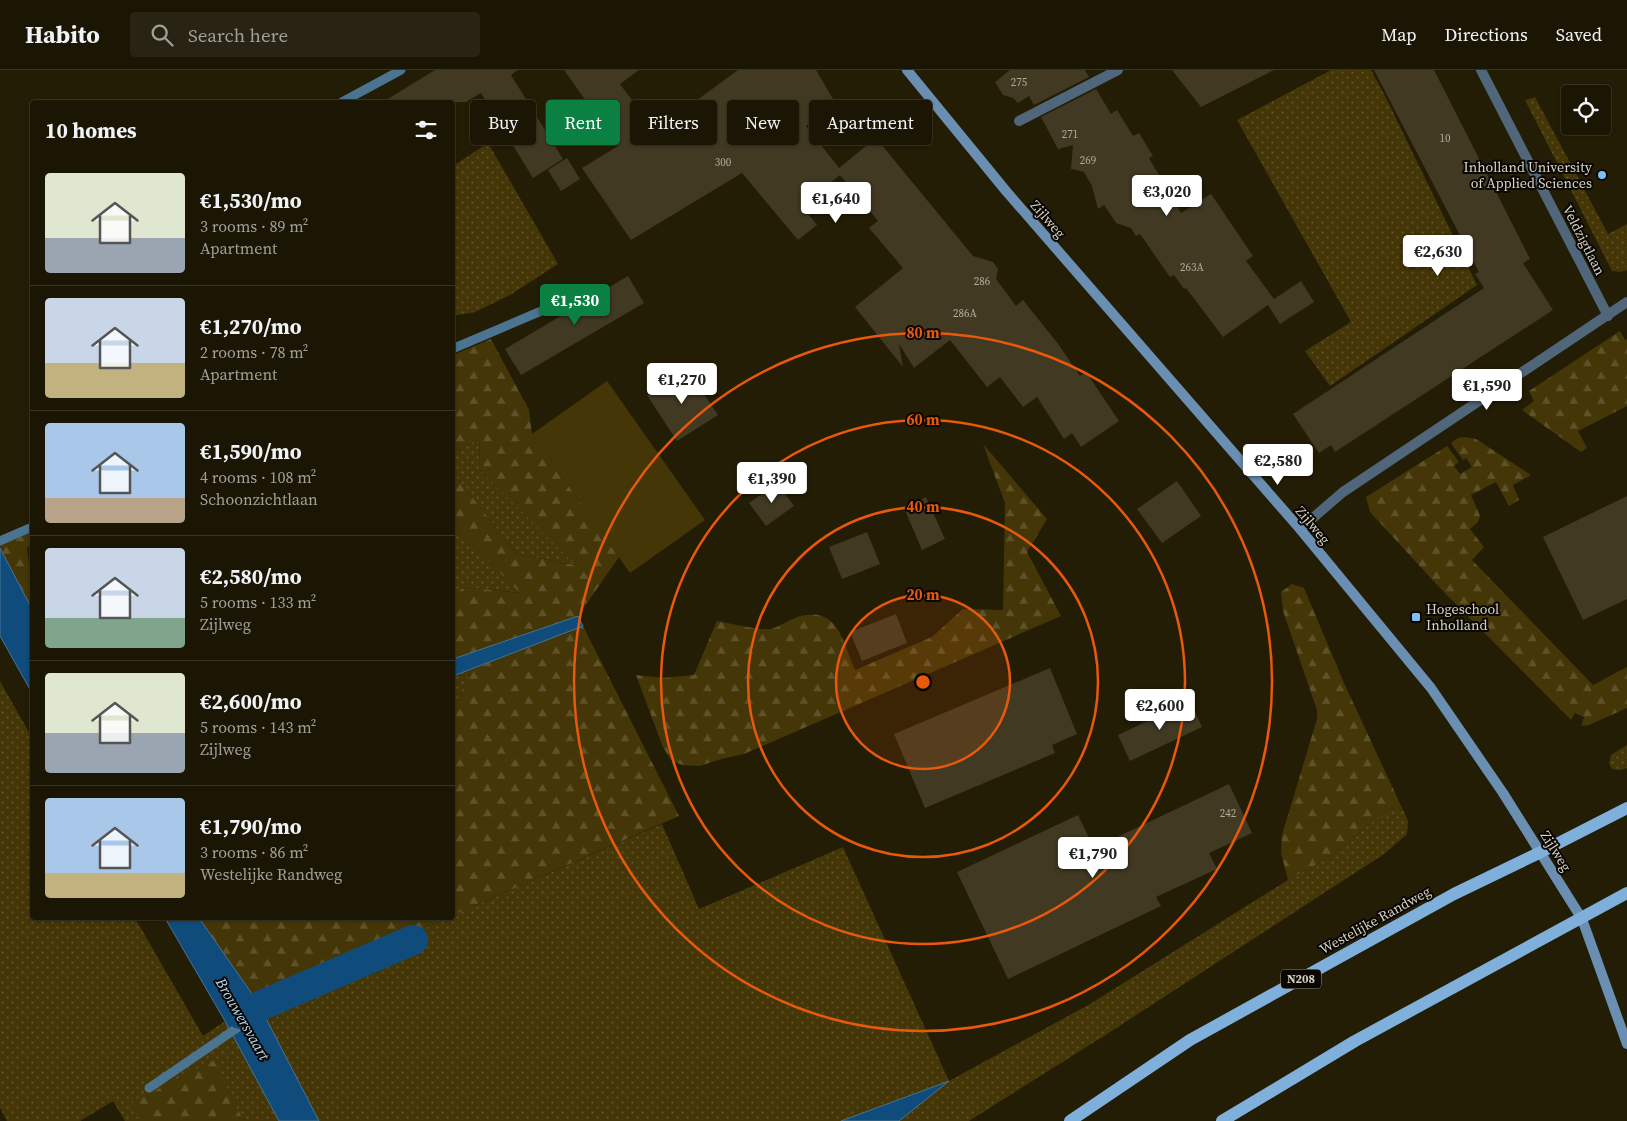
<!DOCTYPE html>
<html lang="en">
<head>
<meta charset="utf-8">
<style>
  :root { --surface:#1b1604; --page:#282313; --text:#f1f3f6; --muted:#a09f9a; --line:#393526; --accent:#0b8043 }
  body { margin:0; font-family:"Source Serif 4",serif; background:var(--page); color:var(--text); height:100vh; display:flex; flex-direction:column; font-size:19px; white-space:nowrap }
  * { box-sizing:border-box; margin:0 }
  p { font-size:16px; color:var(--muted) }
  .icon { flex:none; width:28px; height:28px; fill:none; stroke:currentColor; stroke-width:2; stroke-linecap:round; stroke-linejoin:round }
  .map { position:relative; flex:1; overflow:hidden }
  .side { position:absolute; left:30px; top:30px; width:425px; height:820px; display:flex; flex-direction:column; background:var(--surface); border-radius:5px; box-shadow:0 1px 4px #0004,0 0 0 1px var(--line) }
  .side>* { flex:none }
  .banner { position:absolute; left:470px; top:30px; width:475px; height:45px; display:flex; gap:10px }
  .fabs { position:absolute; left:1561px; top:15px; display:grid; gap:10px }
  .fabs a { display:grid; place-items:center; width:50px; height:50px; border-radius:5px; background:var(--surface); box-shadow:0 1px 4px #0004,0 0 0 1px var(--line); font-size:25px }
  .price { position:absolute; translate:-50% -42px; padding:0 11px; border-radius:5px; background:#fff; color:#222; font-size:16px; line-height:32px; filter:drop-shadow(0 1px 2px #0008) }
  .price::after { content:''; position:absolute; left:50%; top:30px; width:15px; height:11px; margin-left:-8px; background:inherit; clip-path:polygon(0 0,100% 0,50% 100%) }
  .price.selected { background:var(--accent); color:#fff }
  ul { padding:0; list-style:none }
  li { display:flex; align-items:center; gap:15px; height:125px; padding:0 15px }
  li+li { border-top:1px solid var(--line) }
  li span { display:grid; place-items:center; flex:none; width:140px; height:100px; border-radius:5px; color:#555 }
  li>.icon { margin-inline-start:auto }
  span .icon { width:60px; height:60px; fill:#fffc; stroke-width:1 }
  li b { font-size:21px }
  h2 { display:flex; justify-content:space-between; align-items:center; height:60px; padding:0 15px; font-size:21px }
  .tag { padding:0 18px; border-radius:5px; background:var(--surface); box-shadow:0 1px 4px #0004,0 0 0 1px var(--line); font-size:18px; line-height:45px }
  .tag.selected { background:var(--accent); color:#fff }
  header { display:flex; align-items:center; gap:30px; box-sizing:border-box; height:70px; padding:0 25px; background:var(--surface); border-bottom:1px solid var(--line) }
  header strong { font-size:24px }
  nav { display:flex; gap:28px; margin-inline-start:auto; font-size:18px }
  .search { width:350px; height:45px; background:var(--page); display:flex; align-items:center; gap:12px; box-sizing:border-box; padding:0 18px; border-radius:5px; color:var(--muted); font-size:19px }
  .map>svg:first-child { display:block }
  .grass { fill:url(#grass-dots) }
  .forest { fill:url(#forest-firs) }
  .pitch { fill:#443607 }
  .water { fill:#0f4c7b; stroke:#4b7491 }
  .lines { fill:none; stroke-linecap:round; stroke-linejoin:round }
  .stream { stroke:#4b7491; stroke-width:9 }
  .canal { stroke:#0f4c7b; stroke-width:30 }
  .building { fill:#413922 }
  .minor { stroke:#4f667b; stroke-width:10 }
  .secondary { stroke:#6a8fb2; stroke-width:10 }
  .primary { stroke:#7fb0dc; stroke-width:12 }
  .ring { fill:none; stroke:#e8590c; stroke-width:2.5 }
  .poi-dot { fill:#7dbef9; stroke:#0a0702; stroke-width:2 }
  .labels { text-anchor:middle; dominant-baseline:central; stroke-width:4; stroke-linejoin:round; paint-order:stroke }
  .number-label { font-size:11px; fill:#b2ac9c }
  .shield { fill:#0a0702; stroke:#9a958a; stroke-width:1 }
  .shield-label { font-size:12px; font-weight:bold; fill:#d7d2c5 }
  .poi-label { font-size:14px; fill:#d7d2c5; stroke:#0a0702; text-anchor:end }
  .street-label { font-size:14px; fill:#d7d2c5; stroke:#0a0702 }
  .water-label { font-size:15px; font-style:italic; fill:#bbd9f6; stroke:#0a0702 }
  .centre { fill:#e8590c; stroke:#0a0702; stroke-width:2.5 }
  .ring-label { font-size:15px; text-anchor:middle; font-weight:bold; fill:#e8590c; stroke:#0a0702; stroke-width:4; stroke-linejoin:round; paint-order:stroke }
</style>
</head>
<body>
<header>
<strong>Habito</strong>
<div class="search"><svg class="icon" aria-label="search" viewBox="0 0 24 24"><circle cx="10" cy="10" r="6"/><path d="M15 15l6 6"/></svg>Search here</div>
<nav><a>Map</a><a>Directions</a><a>Saved</a></nav>
</header>
<div class="map">
<svg width="1627" height="1051" viewBox="0 0 1627 1051">
  <defs>
    <pattern id="grass-dots" width="8" height="8" patternUnits="userSpaceOnUse" patternTransform="scale(1.25)"><rect width="8" height="8" fill="#443607"/><path d="M2 2h.1M6 6h.1" fill="none" stroke="#5e522a" stroke-width="1.8" stroke-linecap="round"/></pattern>
    <pattern id="forest-firs" width="22" height="20" patternUnits="userSpaceOnUse" patternTransform="scale(1.25)"><rect width="22" height="20" fill="#443607"/><path d="M5 1l3.5 6h-7zM16 11l3.5 6h-7z" fill="#5e522a"/></pattern>
  </defs>
  <rect width="100%" height="100%" fill="#241d06"/>
  <path class="grass" d="M1331,0H1371L1385,26L1477,215L1330,316L1305,281L1351,252L1237,50Z
    M1535,27L1608,164L1627,154V200L1620,202L1612,201L1525,30Z
    M488,73L558,194L510,225L475,242L453,246V96Z
    M479,369L480,400L576,495L517,484L453,403V382Z
    M452,451L461,463L521,523L464,517L453,527Z
    M472,599L453,640V606Z
    M0,611L32,668V848H135L203,966L225,951L279,1051H125L113,1031L80,1051H7L0,1038Z
    M1627,675V698L1621,700L1612,699L1609,693L1611,685Z
    M1389,738L1403,740L1408,751L1407,764L1384,784L1107,964L969,1051H899L947,1012L841,1051H319L257,931L447,848H452L453,845L662,754L699,839L843,777L949,1011L1090,934L1288,810L1330,787Z"/>
  <path class="forest" d="M1620,261L1625,270L1627,269V336L1578,361L1587,378L1581,382L1522,340L1534,331L1529,321Z
    M491,269L529,340L532,364L619,487L578,546L453,589L452,527L464,517L520,523L461,463L453,451V403L517,484L575,495L480,400L479,369L453,382V285Z
    M1465,367L1476,369L1531,405L1513,415L1519,430L1509,436L1496,412L1471,425L1480,446L1478,452L1470,459L1484,477L1472,490L1593,615L1627,597V638L1589,655L1581,656L1584,647L1575,643L1571,650L1439,517L1370,442L1366,427L1447,376L1459,392L1454,396L1460,404L1472,397L1466,388L1463,390L1451,373L1458,368Z
    M983,374L1047,449L1027,482L1061,546L744,684L725,688L699,696L682,695L671,690L663,677L636,605L663,608L694,605L717,551C728,553 762,561 771,559C779,557 787,551 795,548C838,533 842,571 855,600L932,567L963,539L1003,540L1005,433Z
    M32,462V475L27,477L32,523V539L0,478V475Z
    M1292,514L1304,518L1344,613L1403,740L1389,738L1330,787L1288,810L1281,783L1282,765L1317,649V640L1283,541L1281,522Z
    M583,556L679,746L453,845V640L472,599Z
    M199,848H447L257,931Z
    M214,990L242,1048L236,1051H142L128,1035Z"/>
  <path class="pitch" d="M607,311L705,450L630,503L532,364Z"/>
  <path class="water" d="M0,478L32,539V623L0,566Z
    M578,546L583,556L453,606V589Z
    M165,848H199L257,931L319,1051H279L225,951Z
    M949,1011L899,1051H841Z"/>
  <g class="lines">
    <path class="stream" d="M342,32L401,0
      M452,279L560,233
      M0,471L32,457
      M149,1018L240,956"/>
    <path class="canal" d="M241,944L413,870"/>
  </g>
  <path class="building" d="M435,0H518L511,5L563,89L533,108L481,23L466,32H383Z
    M564,0H639L620,14L651,56L671,43L674,47L738,0H816L836,34L806,56L839,98L876,68L973,186L993,192L998,199L996,209L1016,236L1023,230L1059,275L1080,306L1086,302L1119,351L1081,377L1072,363L1064,369L1037,327L1023,337L1000,307L987,317L950,270L914,298L899,274L903,297L855,237L903,198L869,158L878,151L840,105L801,135L817,155L798,170L742,103L631,170L582,98L618,76Z
    M1010,0H1085L1089,7L1034,35L1029,26L1018,33L1013,28L1003,25L995,12Z
    M1172,0H1274L1201,37Z
    M1374,0H1434L1530,189L1523,193L1553,240L1335,382L1331,375L1319,383L1293,344L1484,218L1475,204L1479,202Z
    M1096,19L1111,44L1117,40L1133,66L1139,63L1153,86L1149,88L1181,143L1211,124L1253,186L1246,191L1274,229L1301,211L1314,232L1280,254L1268,235L1223,267L1186,218L1184,219L1174,205L1170,207L1140,164L1136,166L1131,158L1116,153L1104,135L1098,139L1092,116L1084,102L1071,99L1073,75L1058,79L1041,47Z
    M567,88L580,109L561,121L548,100Z
    M628,206L644,233L521,305L505,279Z
    M687,299L718,345L677,371L647,325Z
    M1177,411L1201,446L1162,473L1137,439Z
    M777,413L794,436L766,456L749,433Z
    M1627,426V529L1583,550L1543,467Z
    M926,427L945,469L922,480L904,438Z
    M867,462L880,494L842,509L829,477Z
    M896,544L907,573L862,591L850,562Z
    M1050,598L1077,664L1052,675L1055,683L925,738L894,664Z
    M1190,631L1202,657L1130,691L1118,665Z
    M1229,714L1252,763L1209,783L1217,799L1156,827L1161,836L1008,909L957,802L1078,745L1094,778Z"/>
  <g class="lines">
    <path class="minor" d="M1481,0L1608,246
      M1019,51L1118,0
      M1300,459L1343,422L1627,232"/>
    <path class="secondary" d="M907,0L1006,121L1300,459L1431,618L1503,723L1582,849L1627,974"/>
    <path class="primary" d="M1070,1051L1190,970L1454,824L1541,782L1627,738
      M1222,1051L1355,971L1627,823"/>
  </g>
  <circle cx="923" cy="612" r="87" fill="#e8590c" fill-opacity=".12"/>
  <g class="ring">
    <circle cx="923" cy="612" r="87"/>
    <circle cx="923" cy="612" r="175"/>
    <circle cx="923" cy="612" r="262"/>
    <circle cx="923" cy="612" r="349"/>
  </g>
  <g class="poi-dot">
    <circle cx="1602" cy="105" r="5"/>
    <rect x="1411" y="542" width="10" height="10" rx="2.5"/>
  </g>
  <g class="labels">
    <g class="number-label">
      <text x="1019" y="12">275</text>
      <text x="1070" y="64">271</text>
      <text x="1445" y="68">10</text>
      <text x="1088" y="90">269</text>
      <text x="723" y="92">300</text>
      <text x="1192" y="197">263A</text>
      <text x="982" y="211">286</text>
      <text x="965" y="243">286A</text>
      <text x="1228" y="743">242</text>
    </g>
    <rect class="shield" x="1281" y="899.5" width="40" height="19" rx="4"/>
    <g class="shield-label">
      <text x="1301" y="909">N208</text>
    </g>
    <g class="poi-label">
      <text x="1592" y="97">Inholland University<tspan x="1592" dy="16">of Applied Sciences</tspan></text>
      <text x="1426" y="539" text-anchor="start">Hogeschool<tspan x="1426" dy="16">Inholland</tspan></text>
    </g>
    <g class="street-label">
      <text transform="translate(1048 149) rotate(49)">Zijlweg</text>
      <text transform="translate(1584 170) rotate(63)">Veldzigtlaan</text>
      <text transform="translate(1313 455) rotate(50)">Zijlweg</text>
      <text transform="translate(1556 781) rotate(58)">Zijlweg</text>
      <text transform="translate(1375 850) rotate(-29)">Westelijke Randweg</text>
    </g>
    <g class="water-label">
      <text transform="translate(243 949) rotate(60)">Brouwersvaart</text>
    </g>
  </g>
  <circle cx="923" cy="612" r="8" class="centre"/>
  <g class="ring-label">
    <text x="923" y="268">80 m</text>
    <text x="923" y="355">60 m</text>
    <text x="923" y="442">40 m</text>
    <text x="923" y="530">20 m</text>
  </g>
</svg>
<div class="fabs">
<a><svg class="icon" aria-label="locate" viewBox="0 0 24 24"><circle cx="12" cy="12" r="6"/><path d="M12 2v4M12 18v4M2 12h4M18 12h4"/></svg></a>
</div>
<b class="price" style="left:1167px;top:147px">€3,020</b>
<b class="price" style="left:836px;top:154px">€1,640</b>
<b class="price" style="left:1438px;top:207px">€2,630</b>
<b class="price selected" style="left:575px;top:256px">€1,530</b>
<b class="price" style="left:682px;top:335px">€1,270</b>
<b class="price" style="left:1487px;top:341px">€1,590</b>
<b class="price" style="left:1278px;top:416px">€2,580</b>
<b class="price" style="left:772px;top:434px">€1,390</b>
<b class="price" style="left:1160px;top:661px">€2,600</b>
<b class="price" style="left:1093px;top:809px">€1,790</b>
<div class="banner">
<a class="tag">Buy</a>
<a class="tag selected">Rent</a>
<a class="tag">Filters</a>
<a class="tag">New</a>
<a class="tag">Apartment</a>
</div>
<section class="side">
<h2>10 homes<svg class="icon" aria-label="filters" viewBox="0 0 24 24"><path d="M4 7h16M4 17h16"/><circle cx="9" cy="7" r="2"/><circle cx="15" cy="17" r="2"/></svg></h2>
<ul>
<li><span style="background:linear-gradient(#dfe7d0 65%,#9aa5b1 0)"><svg class="icon" aria-label="home" viewBox="0 0 24 24"><path d="M3 11l9-7 9 7M6 9v11h12V9"/></svg></span><div><b>€1,530/mo</b><p>3 rooms · 89 m²</p><p>Apartment</p></div></li>
<li><span style="background:linear-gradient(#c9d6e8 65%,#c2b280 0)"><svg class="icon" aria-label="home" viewBox="0 0 24 24"><path d="M3 11l9-7 9 7M6 9v11h12V9"/></svg></span><div><b>€1,270/mo</b><p>2 rooms · 78 m²</p><p>Apartment</p></div></li>
<li><span style="background:linear-gradient(#a9c7e8 75%,#b9a48a 0)"><svg class="icon" aria-label="home" viewBox="0 0 24 24"><path d="M3 11l9-7 9 7M6 9v11h12V9"/></svg></span><div><b>€1,590/mo</b><p>4 rooms · 108 m²</p><p>Schoonzichtlaan</p></div></li>
<li><span style="background:linear-gradient(#c9d6e8 70%,#7fa58c 0)"><svg class="icon" aria-label="home" viewBox="0 0 24 24"><path d="M3 11l9-7 9 7M6 9v11h12V9"/></svg></span><div><b>€2,580/mo</b><p>5 rooms · 133 m²</p><p>Zijlweg</p></div></li>
<li><span style="background:linear-gradient(#dfe7d0 60%,#9aa5b1 0)"><svg class="icon" aria-label="home" viewBox="0 0 24 24"><path d="M3 11l9-7 9 7M6 9v11h12V9"/></svg></span><div><b>€2,600/mo</b><p>5 rooms · 143 m²</p><p>Zijlweg</p></div></li>
<li><span style="background:linear-gradient(#a9c7e8 75%,#c2b280 0)"><svg class="icon" aria-label="home" viewBox="0 0 24 24"><path d="M3 11l9-7 9 7M6 9v11h12V9"/></svg></span><div><b>€1,790/mo</b><p>3 rooms · 86 m²</p><p>Westelijke Randweg</p></div></li>
</ul>
</section>
</div>
</body>
</html>
